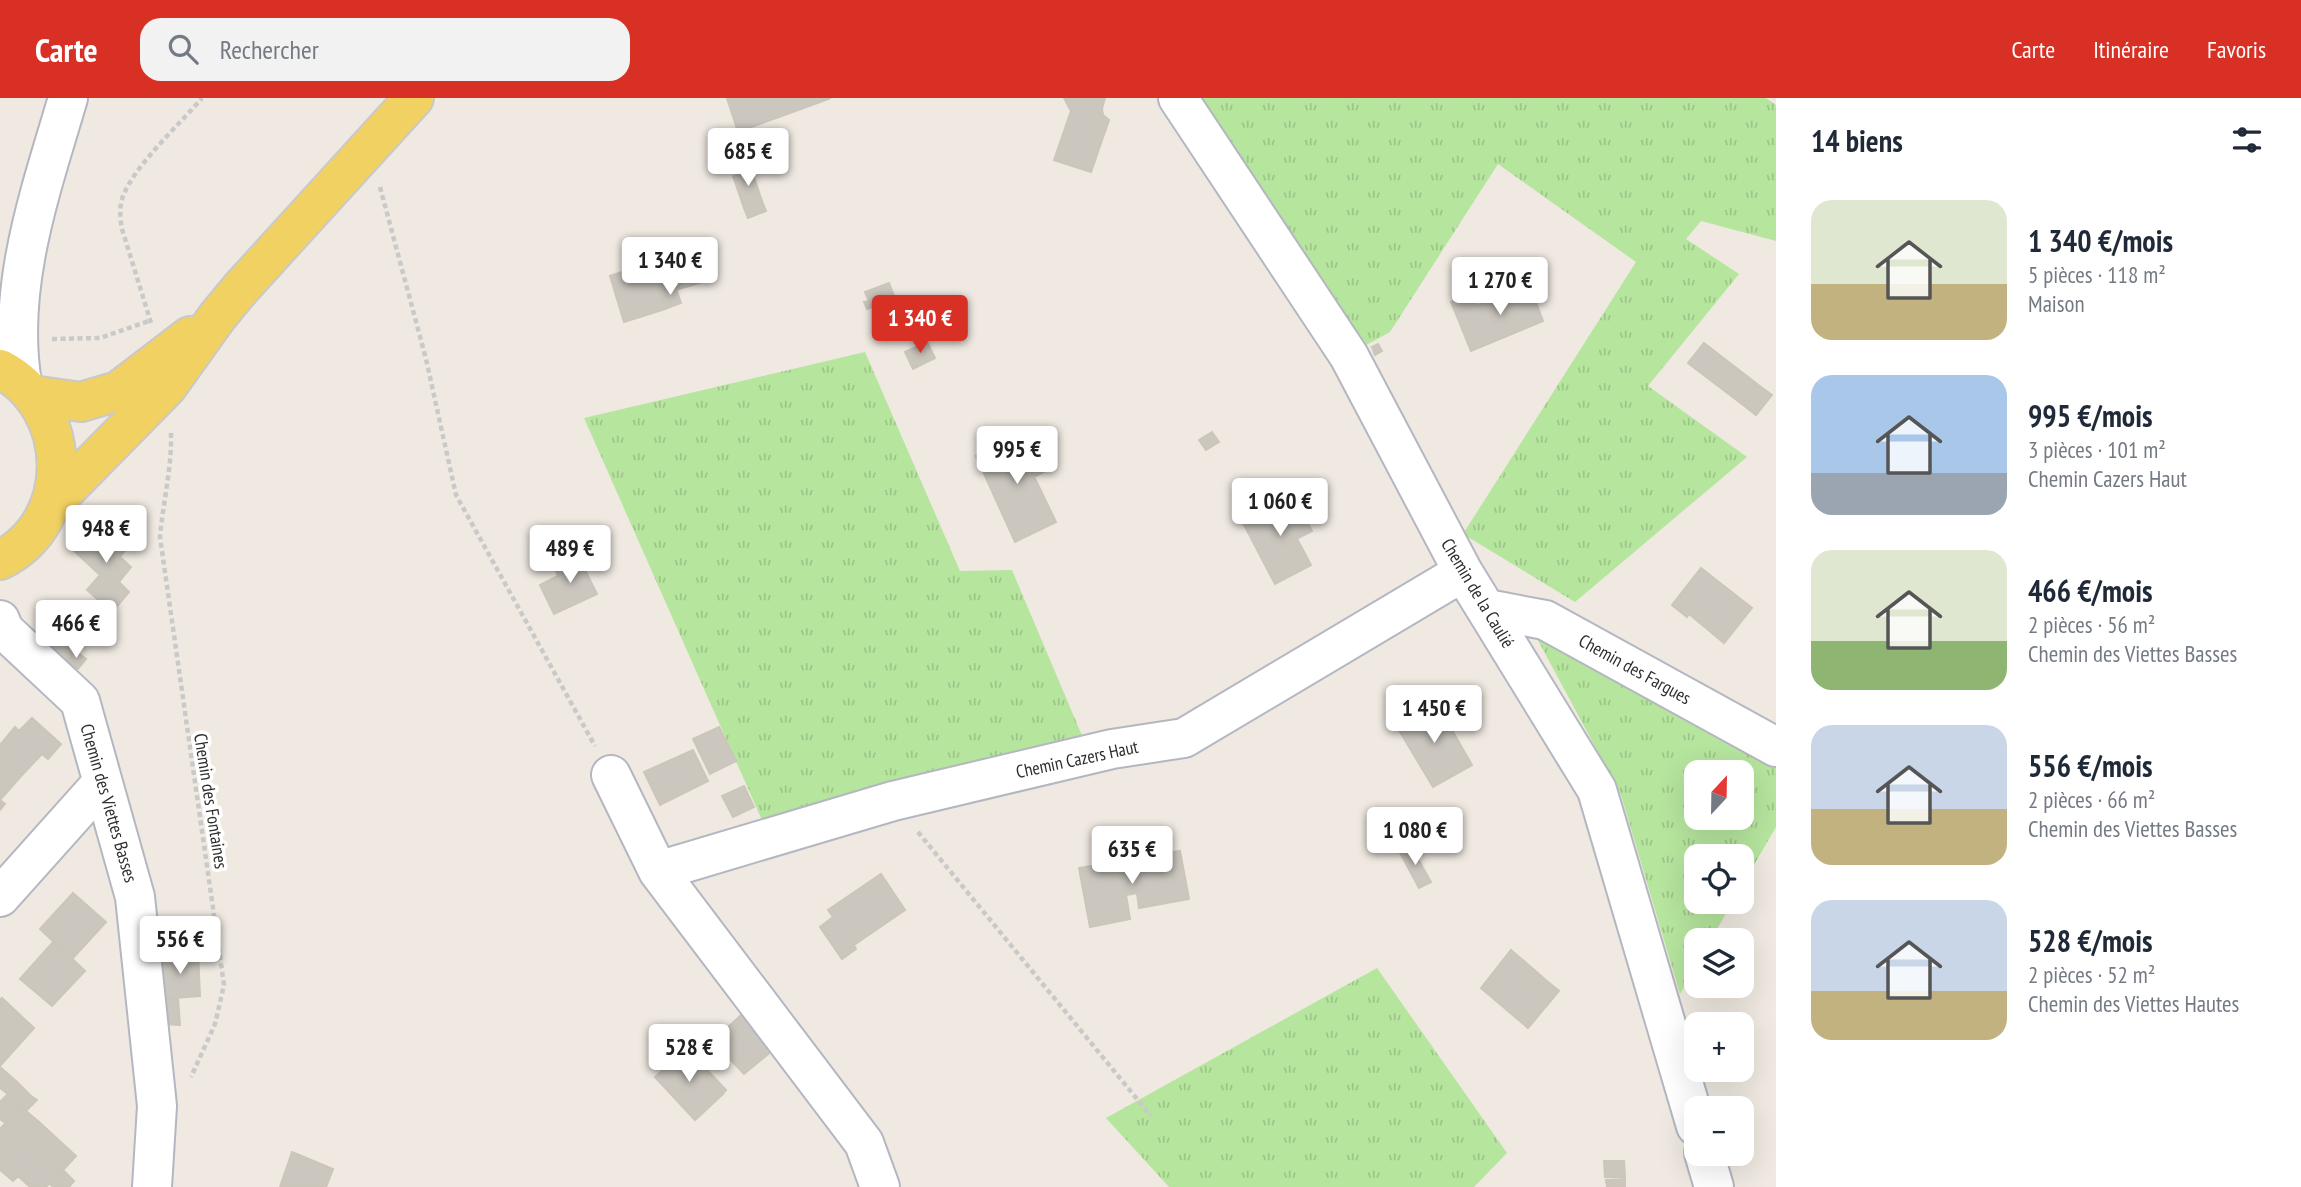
<!DOCTYPE html>
<html lang="fr">
<head>
<meta charset="utf-8">
<style>
  :root { --surface:#fff; --page:#f2f2f3; --text:#1f2937; --muted:#747a83; --accent:#d93025 }
  body { margin:0; font-family:"PT Sans Narrow",sans-serif; background:var(--page); color:var(--text); height:100vh; display:flex; flex-direction:column; font-size:26px; white-space:nowrap }
  * { box-sizing:border-box; margin:0 }
  p { font-size:23px; color:var(--muted) }
  .icon { flex:none; width:38px; height:38px; fill:none; stroke:currentColor; stroke-width:2; stroke-linecap:round; stroke-linejoin:round }
  .map { position:relative; flex:1; overflow:hidden }
  .drawer { display:flex; flex-direction:column; background:var(--surface); width:525px }
  .drawer>* { flex:none }
  .needle { width:46px; rotate:22deg }
  .fabs { position:absolute; left:1684px; top:662px; display:grid; gap:14px }
  .fabs a { display:grid; place-items:center; width:70px; height:70px; border-radius:14px; background:var(--surface); box-shadow:0 7px 28px #0002; font-size:35px }
  .price { position:absolute; translate:-50% -60px; padding:0 16px; border-radius:7px; background:#fff; color:#222; font-size:23px; line-height:46px; filter:drop-shadow(0 2px 4px #0008) }
  .price::after { content:''; position:absolute; left:50%; top:42px; width:21px; height:16px; margin-left:-10px; background:inherit; clip-path:polygon(0 0,100% 0,50% 100%) }
  .price.current { background:var(--accent); color:#fff }
  ul { padding:0; list-style:none }
  li { display:flex; align-items:center; gap:21px; height:175px; padding:0 35px }
  li span { display:grid; place-items:center; flex:none; width:196px; height:140px; border-radius:21px; color:#555 }
  li>.icon { margin-inline-start:auto }
  span .icon { width:84px; height:84px; fill:#fffc; stroke-width:1 }
  li b { font-size:30px }
  h2 { display:flex; justify-content:space-between; align-items:center; height:84px; padding:0 35px; font-size:30px }
  header { display:flex; align-items:center; gap:42px; box-sizing:border-box; height:98px; padding:0 35px; background:var(--accent); color:#fff }
  header strong { font-size:33px }
  nav { display:flex; gap:38px; margin-inline-start:auto; font-size:24px }
  .search { width:490px; height:63px; background:var(--page); display:flex; align-items:center; gap:18px; box-sizing:border-box; padding:0 24px; border-radius:21px; color:var(--muted); font-size:26px }
  main { display:flex; flex:1; min-height:0 }
  .map>svg:first-child { display:block }
  .grass { fill:url(#grass-tufts); fill-rule:evenodd }
  .building { fill:#cbc7bf; stroke:#cbc5ba; stroke-width:2 }
  .lines { fill:none; stroke-linecap:round; stroke-linejoin:round }
  .minor-casing { stroke:#b4b7c1; stroke-width:42 }
  .major-casing { stroke:#c9c9c9; stroke-width:42 }
  .path { stroke:#c9c9c9; stroke-width:4.5; stroke-dasharray:5 3.5; stroke-linecap:butt }
  .minor { stroke:#fff; stroke-width:38 }
  .major { stroke:#f2d163; stroke-width:38 }
  .labels { text-anchor:middle; dominant-baseline:central; stroke-width:7; stroke-linejoin:round; paint-order:stroke }
  .street-label { font-size:18px; fill:#2e2e2e; stroke:#fff }
</style>
</head>
<body>
<header>
<strong>Carte</strong>
<div class="search"><svg class="icon" aria-label="search" viewBox="0 0 24 24"><circle cx="10" cy="10" r="6"/><path d="M15 15l6 6"/></svg>Rechercher</div>
<nav><a>Carte</a><a>Itinéraire</a><a>Favoris</a></nav>
</header>
<main>
<div class="map">
<svg width="1776" height="1089" viewBox="0 0 1776 1089">
  <defs>
    <pattern id="grass-tufts" width="24" height="20" patternUnits="userSpaceOnUse" patternTransform="scale(1.75)"><rect width="24" height="20" fill="#b6e59e"/><path d="M3 7l-1-3M5 7V3M7 7l1-3M15 17l-1-3M17 17v-4M19 17l1-3" fill="none" stroke="#9dc588"/></pattern>
  </defs>
  <rect width="100%" height="100%" fill="#efe9e1"/>
  <path class="grass" d="M1198,0H1766L1776,7V143L1701,123L1686,141L1739,176L1648,288L1747,359L1575,504L1463,436L1636,164L1498,66L1390,234L1357,252Z
    M865,254L960,473L1012,472L1086,647L762,722L584,320Z
    M1534,535L1776,669V729L1741,789V758H1696V803H1733L1711,842H1696V868L1680,896L1621,697ZM1696,674H1741V719H1696Z
    M1377,870L1507,1055L1474,1089H1169L1106,1020Z"/>
  <path class="building" d="M727,0H831L738,34Z
    M1064,0H1105L1102,11L1103,17L1109,22L1091,74L1054,62L1071,13Z
    M751,71L762,103L744,110L733,78Z
    M762,103L766,113L748,120L744,110Z
    M701,142L715,180L676,192L675,188L659,193L665,211L624,224L610,178L650,165L652,171L664,166L660,156Z
    M662,160L664,166L652,171L650,165Z
    M889,185L895,201L867,211L864,204L869,203L865,194Z
    M1529,186L1543,223L1471,253L1456,216Z
    M675,188L681,205L665,211L659,193Z
    M1473,195L1477,207L1456,216L1451,204Z
    M927,244L935,260L913,271L905,254Z
    M1704,245L1757,286L1742,306L1688,265Z
    M1378,246L1382,253L1375,257L1372,249Z
    M1757,286L1772,297L1756,317L1742,306Z
    M1027,334L1039,359L1027,364L1056,424L1015,444L976,358Z
    M1212,334L1219,344L1206,352L1199,342Z
    M1039,359L1045,373L1034,379L1027,364Z
    M1293,397L1312,433L1292,443L1297,452L1302,450L1311,467L1275,486L1242,423Z
    M117,427L129,438L122,446L127,450L120,459L131,469L119,484L129,494L112,514L87,492L100,477L73,452L88,436L93,440L104,429L110,435Z
    M1297,441L1302,450L1297,452L1292,443Z
    M588,456L594,467L585,472L597,496L554,516L540,487L558,478L555,471Z
    M1701,470L1752,510L1724,545L1689,516L1687,519L1672,507Z
    M52,531L77,550L65,566L40,548Z
    M75,553L86,561L78,571L67,563Z
    M1436,604L1472,667L1433,689L1396,627Z
    M32,620L61,646L48,661L42,656L22,677L0,656V647L15,629L19,633Z
    M719,629L736,663L710,676L693,641Z
    M693,652L708,683L660,707L644,674Z
    M0,656L22,677L0,702L5,706L0,712Z
    M744,688L754,709L733,719L722,698Z
    M1410,747L1431,784L1419,790L1399,753Z
    M1180,753L1189,801L1139,810L1137,795L1126,797L1130,821L1090,829L1079,770Z
    M881,776L905,812L854,847L856,851L842,861L820,829L833,819L828,812Z
    M73,795L106,824L72,861L40,831Z
    M54,843L85,873L52,908L20,881Z
    M1511,852L1525,864L1519,871L1540,890L1547,883L1559,893L1528,930L1481,890Z
    M198,854L200,898L161,901L159,857Z
    M1525,864L1547,883L1540,890L1519,871Z
    M2,900L34,930L0,968V902Z
    M178,900L180,927L162,926L161,901Z
    M741,917L773,952L744,976L713,943Z
    M686,951L710,975L706,979L722,997L695,1022L655,979Z
    M0,969L17,984L8,996L0,990Z
    M710,975L726,992L722,997L706,979Z
    M17,984L31,998L21,1008L8,996Z
    M8,996L21,1008L5,1025L0,1021V1004Z
    M31,998L37,1002L26,1013L20,1008Z
    M20,1008L38,1023L25,1038L63,1072L46,1089H30L18,1078L13,1083L0,1072V1031Z
    M38,1023L76,1058L63,1072L25,1038Z
    M292,1054L333,1071L326,1089H280Z
    M1604,1063H1624L1625,1079H1605Z
    M63,1072L74,1083L69,1089H53L50,1086Z
    M1625,1081V1089H1607L1606,1082Z"/>
  <g class="lines">
    <defs>
      <path id="minor" d="M1178,0L1349,258L1463,474L1597,692L1696,1028
        M22,285C6,188 41,92 68,0
        M1487,511L1545,522L1776,649
        M0,522L4,532L80,603L135,799L157,1008L152,1089
        M611,677L658,773L864,1045L880,1089
        M658,773L893,703L1112,651L1184,640L1463,474
        M0,799L102,685
        M1704,1055L1714,1089"/>
      <path id="major" d="M0,271C74,309 77,425 0,462
        M32,297L81,304L118,293L190,238
        M51,407L167,289L217,219L241,190L414,0"/>
    </defs>
    <use href="#minor" class="minor-casing"/>
    <use href="#major" class="major-casing"/>
    <path class="path" d="M380,89L426,261L456,397L595,648
      M151,225L122,131C120,120 119,109 123,98C136,66 179,27 202,0
      M52,241L100,240L149,223
      M171,335C172,370 163,404 160,439L224,887L215,926L191,979
      M918,734L1151,1018"/>
    <use href="#minor" class="minor"/>
    <use href="#major" class="major"/>
  </g>
  <g class="labels">
    <g class="street-label">
      <text transform="translate(1478 495) rotate(59)">Chemin de la Caulié</text>
      <text transform="translate(1635 571) rotate(29)">Chemin des Fargues</text>
      <text transform="translate(1077 661) rotate(-12)">Chemin Cazers Haut</text>
      <text transform="translate(211 703) rotate(81)">Chemin des Fontaines</text>
      <text transform="translate(109 705) rotate(74)">Chemin des Viettes Basses</text>
    </g>
  </g>
</svg>
<div class="fabs">
<a><svg class="needle" viewBox="-14 -14 28 28"><path d="M0-13l5 13h-10z" fill="#e53935"/><path d="M0 13l5-13h-10z" fill="#747a83"/></svg></a>
<a><svg class="icon" aria-label="locate" viewBox="0 0 24 24"><circle cx="12" cy="12" r="6"/><path d="M12 2v4M12 18v4M2 12h4M18 12h4"/></svg></a>
<a><svg class="icon" aria-label="layers" viewBox="0 0 24 24"><path d="M12 4l9 5-9 5-9-5zM3 14l9 5 9-5"/></svg></a>
<a>+</a>
<a>−</a>
</div>
<b class="price" style="left:748px;top:90px">685 €</b>
<b class="price" style="left:670px;top:199px">1 340 €</b>
<b class="price" style="left:1500px;top:219px">1 270 €</b>
<b class="price current" style="left:920px;top:257px">1 340 €</b>
<b class="price" style="left:1017px;top:388px">995 €</b>
<b class="price" style="left:1280px;top:440px">1 060 €</b>
<b class="price" style="left:106px;top:467px">948 €</b>
<b class="price" style="left:570px;top:487px">489 €</b>
<b class="price" style="left:76px;top:562px">466 €</b>
<b class="price" style="left:1434px;top:647px">1 450 €</b>
<b class="price" style="left:1415px;top:769px">1 080 €</b>
<b class="price" style="left:1132px;top:788px">635 €</b>
<b class="price" style="left:180px;top:878px">556 €</b>
<b class="price" style="left:689px;top:986px">528 €</b>
</div>
<section class="drawer">
<h2>14 biens<svg class="icon" aria-label="filters" viewBox="0 0 24 24"><path d="M4 7h16M4 17h16"/><circle cx="9" cy="7" r="2"/><circle cx="15" cy="17" r="2"/></svg></h2>
<ul>
<li><span style="background:linear-gradient(#dfe7d0 60%,#c2b280 0)"><svg class="icon" aria-label="home" viewBox="0 0 24 24"><path d="M3 11l9-7 9 7M6 9v11h12V9"/></svg></span><div><b>1 340 €/mois</b><p>5 pièces · 118 m²</p><p>Maison</p></div></li>
<li><span style="background:linear-gradient(#a9c7e8 70%,#9aa5b1 0)"><svg class="icon" aria-label="home" viewBox="0 0 24 24"><path d="M3 11l9-7 9 7M6 9v11h12V9"/></svg></span><div><b>995 €/mois</b><p>3 pièces · 101 m²</p><p>Chemin Cazers Haut</p></div></li>
<li><span style="background:linear-gradient(#dfe7d0 65%,#8fb573 0)"><svg class="icon" aria-label="home" viewBox="0 0 24 24"><path d="M3 11l9-7 9 7M6 9v11h12V9"/></svg></span><div><b>466 €/mois</b><p>2 pièces · 56 m²</p><p>Chemin des Viettes Basses</p></div></li>
<li><span style="background:linear-gradient(#c9d6e8 60%,#c2b280 0)"><svg class="icon" aria-label="home" viewBox="0 0 24 24"><path d="M3 11l9-7 9 7M6 9v11h12V9"/></svg></span><div><b>556 €/mois</b><p>2 pièces · 66 m²</p><p>Chemin des Viettes Basses</p></div></li>
<li><span style="background:linear-gradient(#c9d6e8 65%,#c2b280 0)"><svg class="icon" aria-label="home" viewBox="0 0 24 24"><path d="M3 11l9-7 9 7M6 9v11h12V9"/></svg></span><div><b>528 €/mois</b><p>2 pièces · 52 m²</p><p>Chemin des Viettes Hautes</p></div></li>
</ul>
</section>
</main>
</body>
</html>
